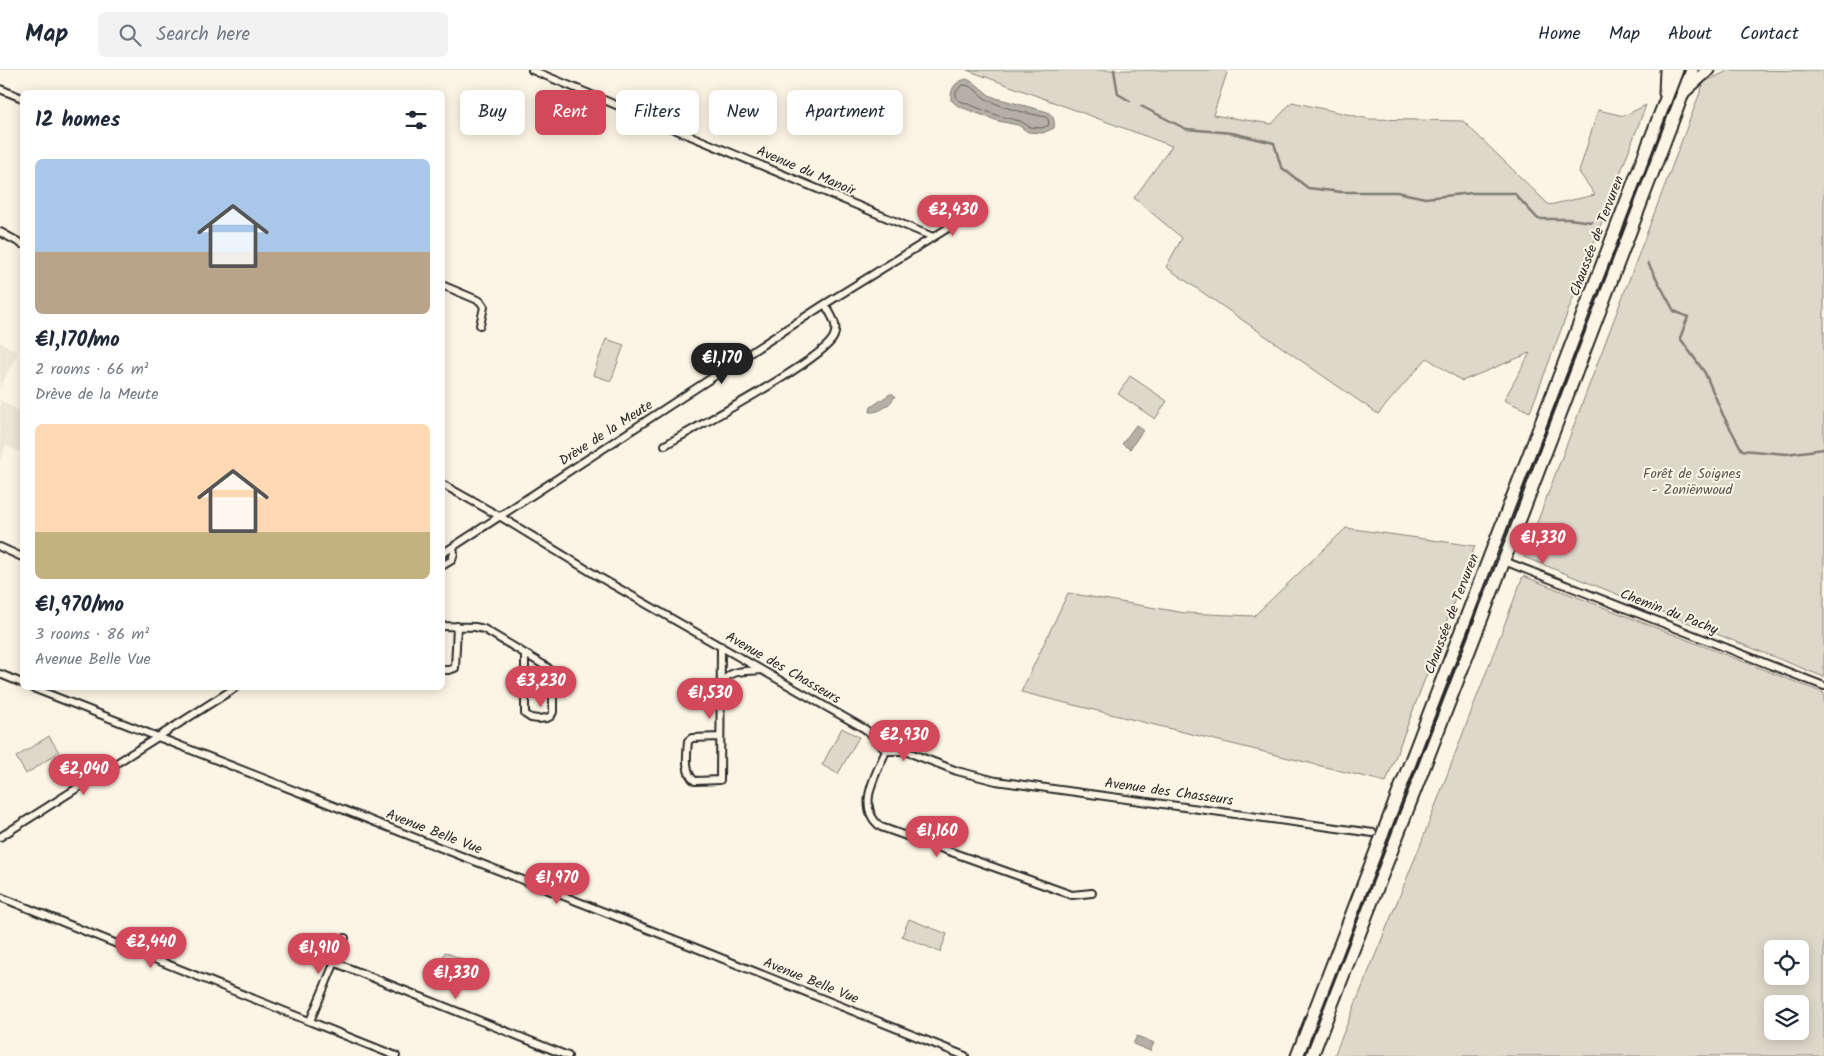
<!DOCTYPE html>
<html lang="en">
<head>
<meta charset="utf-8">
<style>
  :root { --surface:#fff; --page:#f2f2f3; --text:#1f2937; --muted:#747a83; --line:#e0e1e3; --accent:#d1495b }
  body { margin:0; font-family:Kalam,sans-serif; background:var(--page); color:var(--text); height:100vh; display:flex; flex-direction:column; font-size:19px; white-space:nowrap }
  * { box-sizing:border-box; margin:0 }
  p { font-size:16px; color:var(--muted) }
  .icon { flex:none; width:28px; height:28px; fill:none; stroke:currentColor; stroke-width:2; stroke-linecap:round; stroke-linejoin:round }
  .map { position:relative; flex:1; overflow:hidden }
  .panel { position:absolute; left:20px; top:20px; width:425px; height:600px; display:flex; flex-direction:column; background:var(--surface); border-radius:8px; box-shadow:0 2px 12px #0003 }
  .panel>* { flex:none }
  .banner { position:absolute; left:460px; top:20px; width:475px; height:45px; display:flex; gap:10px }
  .tools { position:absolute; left:1764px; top:870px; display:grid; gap:10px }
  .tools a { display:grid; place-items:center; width:45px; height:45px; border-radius:8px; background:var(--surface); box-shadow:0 2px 12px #0003; font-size:25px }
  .price { position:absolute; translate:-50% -42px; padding:0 11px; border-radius:18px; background:var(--accent); color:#fff; font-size:16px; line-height:32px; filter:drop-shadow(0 1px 2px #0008) }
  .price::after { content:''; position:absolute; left:50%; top:30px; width:15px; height:11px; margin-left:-8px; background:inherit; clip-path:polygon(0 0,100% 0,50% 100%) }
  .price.current { background:#222; color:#fff }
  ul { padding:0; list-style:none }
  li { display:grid; align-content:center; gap:10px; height:265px; padding:0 15px }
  li span { display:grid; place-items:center; height:155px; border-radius:8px; color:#555 }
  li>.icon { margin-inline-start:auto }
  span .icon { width:90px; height:90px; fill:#fffc; stroke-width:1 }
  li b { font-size:21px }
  h2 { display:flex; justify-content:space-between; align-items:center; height:60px; padding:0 15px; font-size:21px }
  .tag { padding:0 18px; border-radius:8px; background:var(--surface); box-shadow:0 2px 12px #0003; font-size:18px; line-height:45px }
  .tag.current { background:var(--accent); color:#fff }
  header { display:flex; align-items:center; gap:30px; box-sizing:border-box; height:70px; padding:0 25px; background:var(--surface); border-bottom:1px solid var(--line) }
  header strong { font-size:24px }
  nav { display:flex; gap:28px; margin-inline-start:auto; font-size:18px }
  .search { width:350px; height:45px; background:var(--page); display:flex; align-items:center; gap:12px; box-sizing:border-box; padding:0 18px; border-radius:8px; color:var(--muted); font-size:19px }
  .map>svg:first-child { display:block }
  .built { fill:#ece6d7 }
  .green { fill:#ded8ca; stroke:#84827a; fill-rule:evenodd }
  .water { fill:#b4b0a5; stroke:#7d7b74 }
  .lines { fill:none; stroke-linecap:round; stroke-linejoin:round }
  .shore { stroke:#62605c; stroke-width:1 }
  .stream { stroke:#7d7b74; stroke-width:2.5 }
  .street-casing { stroke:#2b2b2b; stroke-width:10 }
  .highway-casing { stroke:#2b2b2b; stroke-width:15 }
  .street { stroke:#fcf5e5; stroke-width:6 }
  .highway { stroke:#fcf5e5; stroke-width:11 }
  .labels { text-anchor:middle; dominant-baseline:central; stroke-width:4; stroke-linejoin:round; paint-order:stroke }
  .street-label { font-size:14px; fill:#2b2b2b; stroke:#fcf5e5 }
  .park-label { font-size:14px; fill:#585653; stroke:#fcf5e5 }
</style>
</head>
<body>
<header>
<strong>Map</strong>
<div class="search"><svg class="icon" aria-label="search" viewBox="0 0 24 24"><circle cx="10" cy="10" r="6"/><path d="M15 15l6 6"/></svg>Search here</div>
<nav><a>Home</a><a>Map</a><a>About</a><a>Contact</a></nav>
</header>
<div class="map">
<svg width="1824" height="986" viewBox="0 0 1824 986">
  <rect width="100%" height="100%" fill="#fcf5e5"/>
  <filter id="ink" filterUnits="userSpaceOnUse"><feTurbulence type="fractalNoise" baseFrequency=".02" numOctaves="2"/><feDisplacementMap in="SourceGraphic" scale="10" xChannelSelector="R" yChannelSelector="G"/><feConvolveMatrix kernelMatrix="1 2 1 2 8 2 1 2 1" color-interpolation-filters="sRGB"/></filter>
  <g filter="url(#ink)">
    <path class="built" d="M0,272L18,282L0,318Z
      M0,330L22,343V384L6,375L0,390Z"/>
    <path class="green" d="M967,0H1228L1213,45L1272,54L1292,32L1369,49L1463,51L1549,135L1595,125L1579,102L1598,40L1624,46L1646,35L1530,342L1504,330L1530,283L1462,311L1427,288L1378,344L1166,197L1182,168L1134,128L1172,76Z
      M1730,0L1824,1V607L1524,487L1704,12Z
      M606,269L624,275L611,311L593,305Z
      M1130,306L1167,331L1155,349L1118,324Z
      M1346,458L1475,476L1386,712L1021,622L1068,523L1185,543L1254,546Z
      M1523,506L1824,623V986H1334L1420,776ZM1772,879H1800V906H1772ZM1772,934H1800V961H1772Z
      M842,658L859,667L838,704L822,695Z
      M49,666L59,682L26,704L16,687Z
      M909,849L947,864L940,882L902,866Z
      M445,882L483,898L476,915L438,900Z"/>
    <path class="water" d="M967,9L976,14L989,25L996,28L1048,42C1054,47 1055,51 1054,58L1043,63L1028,62L1018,55L998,51L958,36L951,30C950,19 955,11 967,9Z
      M890,324H893L895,326C891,334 880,343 870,342L871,337Z
      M1136,355L1143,360L1130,379L1122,374Z
      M1137,966L1154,973L1150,981L1133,974Z"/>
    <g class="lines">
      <path class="shore" d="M962,15C974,14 979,26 988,30C1005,39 1027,43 1046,47L1048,49L1049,55L1042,58L1030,57L1020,51L999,46L960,31L956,28V22Z"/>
      <path class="stream" d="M1114,0L1118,24L1130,31
        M1141,36L1186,59L1232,63L1274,73L1281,97L1308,118L1341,122H1397L1425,128L1472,123H1514L1538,149H1569L1592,152
        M1648,193L1674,241L1688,247L1680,268L1705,303L1723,345L1742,380L1786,384L1824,379"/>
      <defs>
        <path id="street" d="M532,0L933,167
          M0,19L22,28
          M0,162L22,174
          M442,215L480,231L484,237L480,255
          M665,375C694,358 826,289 834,266C839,254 830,244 825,234
          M442,414L501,447L599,507L865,659L874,667L886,681H905L957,701L996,711L1373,763
          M0,477L22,487
          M442,484L825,234L961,150
          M1504,491L1824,616
          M442,496L452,490L454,483L453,477
          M442,556L475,557L484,559L547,597L551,601L553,606V642L551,646L547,648L538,649L531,648L525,644V584
          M442,600H449L455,598L457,556
          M0,604L22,613
          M722,613C731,598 746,602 761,600
          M33,618L691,876L965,986
          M720,667L692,668L688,671C687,683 684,704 695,711L720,710L721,576
          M886,681C876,704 855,738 881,757L1072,825L1092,823
          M0,767L235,618
          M0,827L396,986
          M336,893L568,986
          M310,951L345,868"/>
        <path id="highway" d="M1684,22L1708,0
          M1665,23L1666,0
          M1297,986L1677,0
          M1312,986L1504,491L1692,0"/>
      </defs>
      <use href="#street" class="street-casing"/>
      <use href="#highway" class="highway-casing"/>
      <use href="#street" class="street"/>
      <use href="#highway" class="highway"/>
    </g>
  </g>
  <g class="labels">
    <g class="street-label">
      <text transform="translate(806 101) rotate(23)">Avenue du Manoir</text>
      <text transform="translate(1597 166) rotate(-69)">Chaussée de Tervuren</text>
      <text transform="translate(606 363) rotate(-33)">Drève de la Meute</text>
      <text transform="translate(1669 542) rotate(21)">Chemin du Pachy</text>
      <text transform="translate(1452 544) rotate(-69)">Chaussée de Tervuren</text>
      <text transform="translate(783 598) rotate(30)">Avenue des Chasseurs</text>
      <text transform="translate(1169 722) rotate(8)">Avenue des Chasseurs</text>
      <text transform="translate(434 762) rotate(21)">Avenue Belle Vue</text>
      <text transform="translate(811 911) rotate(22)">Avenue Belle Vue</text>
    </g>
    <g class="park-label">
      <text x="1692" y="404">Forêt de Soignes<tspan x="1692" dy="16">- Zoniënwoud</tspan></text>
    </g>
  </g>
</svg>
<div class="tools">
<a><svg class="icon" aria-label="locate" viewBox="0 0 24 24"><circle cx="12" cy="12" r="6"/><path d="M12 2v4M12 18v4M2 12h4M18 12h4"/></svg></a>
<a><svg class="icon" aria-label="layers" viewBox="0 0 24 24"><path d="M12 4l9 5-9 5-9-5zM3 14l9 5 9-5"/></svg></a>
</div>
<b class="price" style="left:953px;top:167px">€2,430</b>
<b class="price current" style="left:722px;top:315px">€1,170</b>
<b class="price" style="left:1543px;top:495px">€1,330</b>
<b class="price" style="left:541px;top:638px">€3,230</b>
<b class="price" style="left:710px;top:650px">€1,530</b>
<b class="price" style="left:904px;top:692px">€2,930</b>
<b class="price" style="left:84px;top:726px">€2,040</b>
<b class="price" style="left:937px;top:788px">€1,160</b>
<b class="price" style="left:557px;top:835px">€1,970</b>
<b class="price" style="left:151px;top:899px">€2,440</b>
<b class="price" style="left:319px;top:905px">€1,910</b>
<b class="price" style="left:456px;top:930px">€1,330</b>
<div class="banner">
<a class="tag">Buy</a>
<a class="tag current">Rent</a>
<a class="tag">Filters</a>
<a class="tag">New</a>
<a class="tag">Apartment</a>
</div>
<section class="panel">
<h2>12 homes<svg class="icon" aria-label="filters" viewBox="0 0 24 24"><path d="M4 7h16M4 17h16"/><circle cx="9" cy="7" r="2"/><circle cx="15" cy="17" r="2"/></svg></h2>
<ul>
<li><span style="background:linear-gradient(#a9c7e8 60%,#b9a48a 0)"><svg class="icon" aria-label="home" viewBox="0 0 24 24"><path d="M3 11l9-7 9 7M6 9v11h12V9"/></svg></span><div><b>€1,170/mo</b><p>2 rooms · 66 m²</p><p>Drève de la Meute</p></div></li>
<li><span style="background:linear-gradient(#ffd9b3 70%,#c2b280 0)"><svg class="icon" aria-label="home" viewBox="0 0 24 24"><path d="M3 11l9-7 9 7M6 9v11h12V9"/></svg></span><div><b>€1,970/mo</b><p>3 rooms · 86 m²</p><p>Avenue Belle Vue</p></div></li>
</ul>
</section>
</div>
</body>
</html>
